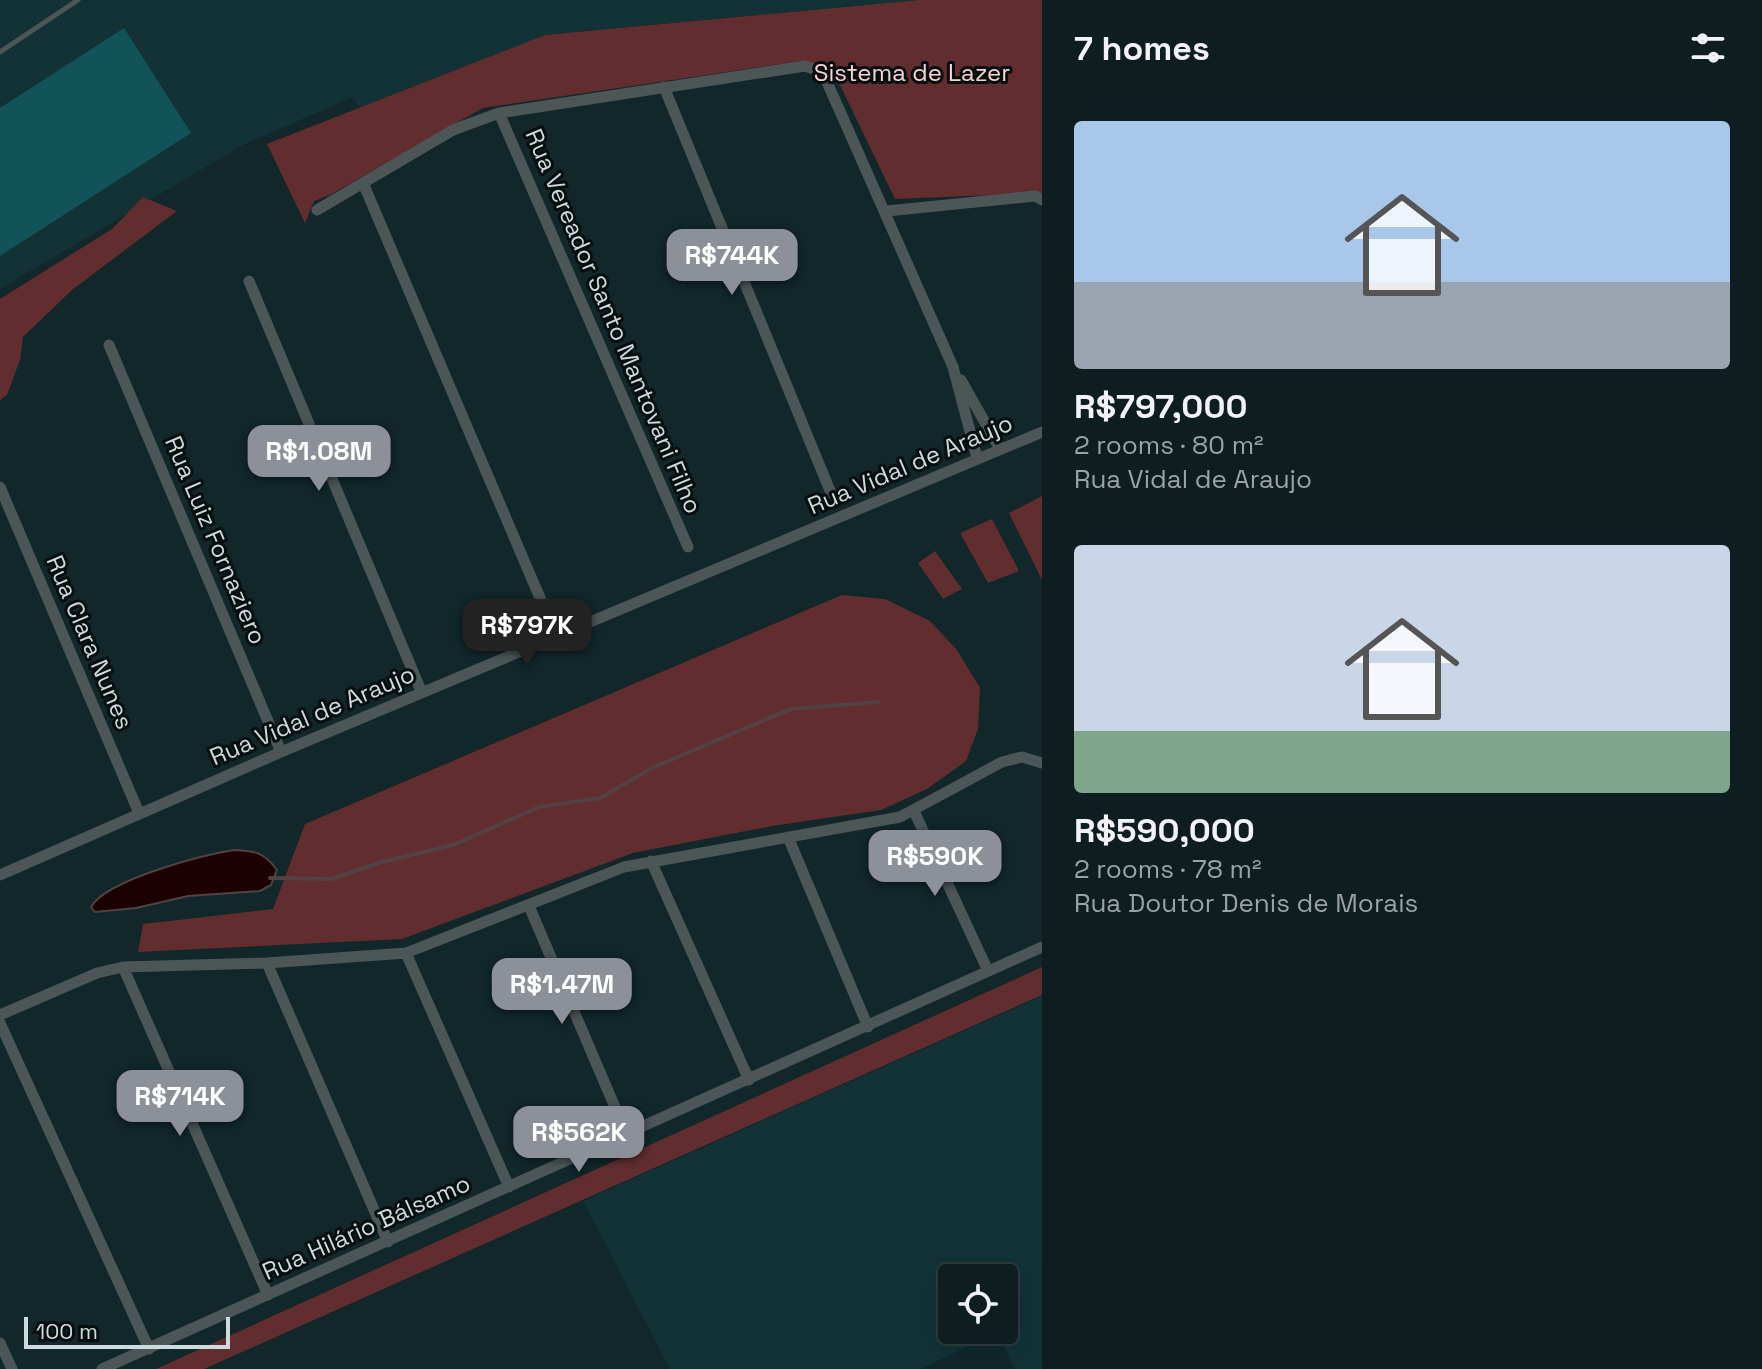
<!DOCTYPE html>
<html lang="en">
<head>
<meta charset="utf-8">
<style>
  :root { --surface:#0d1d20; --page:#1b2a2d; --text:#f1f3f6; --muted:#9aa2a5; --line:#2d3b3e; --accent:#8c9099 }
  body { margin:0; font-family:"Space Grotesk",sans-serif; background:var(--page); color:var(--text); height:100vh; display:flex; flex-direction:column; font-size:30px; white-space:nowrap }
  * { box-sizing:border-box; margin:0 }
  p { font-size:26px; color:var(--muted) }
  .icon { flex:none; width:44px; height:44px; fill:none; stroke:currentColor; stroke-width:2; stroke-linecap:round; stroke-linejoin:round }
  .map { position:relative; flex:1; overflow:hidden }
  .panel { display:flex; flex-direction:column; background:var(--surface); width:720px }
  .panel>* { flex:none }
  .tools { position:absolute; left:938px; top:1264px; display:grid; gap:16px }
  .tools a { display:grid; place-items:center; width:80px; height:80px; border-radius:8px; background:var(--surface); box-shadow:0 8px 32px #0002,0 0 0 2px var(--line); font-size:40px }
  .scale { position:absolute; left:24px; bottom:20px; width:206px; box-sizing:border-box; padding-left:8px; border:4px solid #cedbdd; border-top:0; font-size:22px; line-height:28px; white-space:nowrap; color:#cedbdd; -webkit-text-stroke:6px #060e0f; paint-order:stroke }
  .price { position:absolute; translate:-50% -68px; padding:0 18px; border-radius:16px; background:var(--accent); color:#fff; font-size:26px; line-height:52px; filter:drop-shadow(0 2px 4px #0008) }
  .price::after { content:''; position:absolute; left:50%; top:48px; width:24px; height:18px; margin-left:-12px; background:inherit; clip-path:polygon(0 0,100% 0,50% 100%) }
  .price.active { background:#222; color:#fff }
  ul { padding:0; list-style:none }
  li { display:grid; align-content:center; gap:16px; height:424px; padding:0 32px }
  li span { display:grid; place-items:center; height:248px; border-radius:8px; color:#555 }
  li>.icon { margin-inline-start:auto }
  span .icon { width:144px; height:144px; fill:#fffc; stroke-width:1 }
  li b { font-size:34px }
  h2 { display:flex; justify-content:space-between; align-items:center; height:96px; padding:0 32px; font-size:34px }
  main { display:flex; flex:1; min-height:0 }
  .map>svg:first-child { display:block }
  .built { fill:#123236; fill-rule:evenodd }
  .green { fill:#622d2e }
  .water { fill:#1d0001; stroke:#524243; stroke-width:2 }
  .lines { fill:none; stroke-linecap:round; stroke-linejoin:round }
  .stream { stroke:#524243; stroke-width:4 }
  .building { fill:#125259 }
  .lane { stroke:#4c5657; stroke-width:5 }
  .street { stroke:#4c5657; stroke-width:11 }
  .labels { text-anchor:middle; dominant-baseline:central; stroke-width:6; stroke-linejoin:round; paint-order:stroke }
  .park-label { font-size:24px; fill:#f9d3d1; stroke:#060e0f }
  .street-label { font-size:24px; fill:#cedbdd; stroke:#060e0f }
</style>
</head>
<body>
<main>
<div class="map">
<svg width="1042" height="1369" viewBox="0 0 1042 1369">
  <rect width="100%" height="100%" fill="#11272a"/>
  <path class="built" d="M0,0H920L545,35L360,108L353,97L243,145L0,289Z
    M1042,996V1369H1015L997,1333L920,1369H670L583,1201ZM952,1278H1004V1330H952Z"/>
  <path class="green" d="M920,0H1042V193L895,199L839,83L824,68L801,61L483,108L330,195L314,201L305,223L267,144L545,35Z
    M143,197L177,211L72,290L23,337L20,360L7,395L0,400V299L112,229Z
    M1042,496V580L1009,513Z
    M992,519L1019,571L988,583L960,533Z
    M935,551L962,589L943,599L918,563Z
    M842,595L885,599L930,621L957,650L980,688L978,729L966,761L927,789L881,810L772,826L633,853L402,939L138,952L143,924L273,909L305,824Z
    M1042,967V995L204,1369H156Z"/>
  <path class="water" d="M234,850C255,851 264,852 277,870L271,885L260,891L188,896L136,908L95,912L91,907C106,880 202,855 234,850Z"/>
  <g class="lines">
    <path class="stream" d="M270,878L332,879L378,863L453,845L539,807L600,798L654,767L791,709L878,702"/>
  </g>
  <path class="building" d="M124,28L191,133L0,256V108Z"/>
  <g class="lines">
    <path class="lane" d="M0,52L78,0"/>
    <path class="street" d="M664,87L831,493
      M499,113L688,547
      M363,183L546,612
      M317,210L453,130L499,113L805,66L817,70L827,82L953,367L977,458
      M887,211L1035,196L1042,200
      M249,281L422,693
      M109,345L281,752
      M961,380L1000,449
      M0,487L139,813
      M914,811L988,971
      M788,837L868,1027
      M651,861L749,1080
      M0,875L281,752L1042,432
      M529,906L626,1133
      M406,953L509,1187
      M267,963L388,1242
      M123,967L268,1295
      M0,1015L97,973L123,967L267,963L406,953L624,867L900,817L1002,762L1022,757L1042,763
      M0,1023L149,1349
      M0,1343L12,1369
      M102,1369L1042,947"/>
  </g>
  <g class="labels">
    <g class="park-label">
      <text x="912" y="72">Sistema de Lazer</text>
    </g>
    <g class="street-label">
      <text transform="translate(614 321) rotate(67)">Rua Vereador Santo Mantovani Filho</text>
      <text transform="translate(910 464) rotate(-23)">Rua Vidal de Araujo</text>
      <text transform="translate(216 540) rotate(67)">Rua Luiz Fornaziero</text>
      <text transform="translate(90 642) rotate(67)">Rua Clara Nunes</text>
      <text transform="translate(312 715) rotate(-23)">Rua Vidal de Araujo</text>
      <text transform="translate(366 1227) rotate(-24)">Rua Hilário Bálsamo</text>
    </g>
  </g>
</svg>
<div class="tools">
<a><svg class="icon" aria-label="locate" viewBox="0 0 24 24"><circle cx="12" cy="12" r="6"/><path d="M12 2v4M12 18v4M2 12h4M18 12h4"/></svg></a>
</div>
<div class="scale">100 m</div>
<b class="price" style="left:732px;top:297px">R$744K</b>
<b class="price" style="left:319px;top:493px">R$1.08M</b>
<b class="price active" style="left:527px;top:667px">R$797K</b>
<b class="price" style="left:935px;top:898px">R$590K</b>
<b class="price" style="left:562px;top:1026px">R$1.47M</b>
<b class="price" style="left:180px;top:1138px">R$714K</b>
<b class="price" style="left:579px;top:1174px">R$562K</b>
</div>
<section class="panel">
<h2>7 homes<svg class="icon" aria-label="filters" viewBox="0 0 24 24"><path d="M4 7h16M4 17h16"/><circle cx="9" cy="7" r="2"/><circle cx="15" cy="17" r="2"/></svg></h2>
<ul>
<li><span style="background:linear-gradient(#a9c7e8 65%,#9aa5b1 0)"><svg class="icon" aria-label="home" viewBox="0 0 24 24"><path d="M3 11l9-7 9 7M6 9v11h12V9"/></svg></span><div><b>R$797,000</b><p>2 rooms · 80 m²</p><p>Rua Vidal de Araujo</p></div></li>
<li><span style="background:linear-gradient(#c9d6e8 75%,#7fa58c 0)"><svg class="icon" aria-label="home" viewBox="0 0 24 24"><path d="M3 11l9-7 9 7M6 9v11h12V9"/></svg></span><div><b>R$590,000</b><p>2 rooms · 78 m²</p><p>Rua Doutor Denis de Morais</p></div></li>
</ul>
</section>
</main>
</body>
</html>
